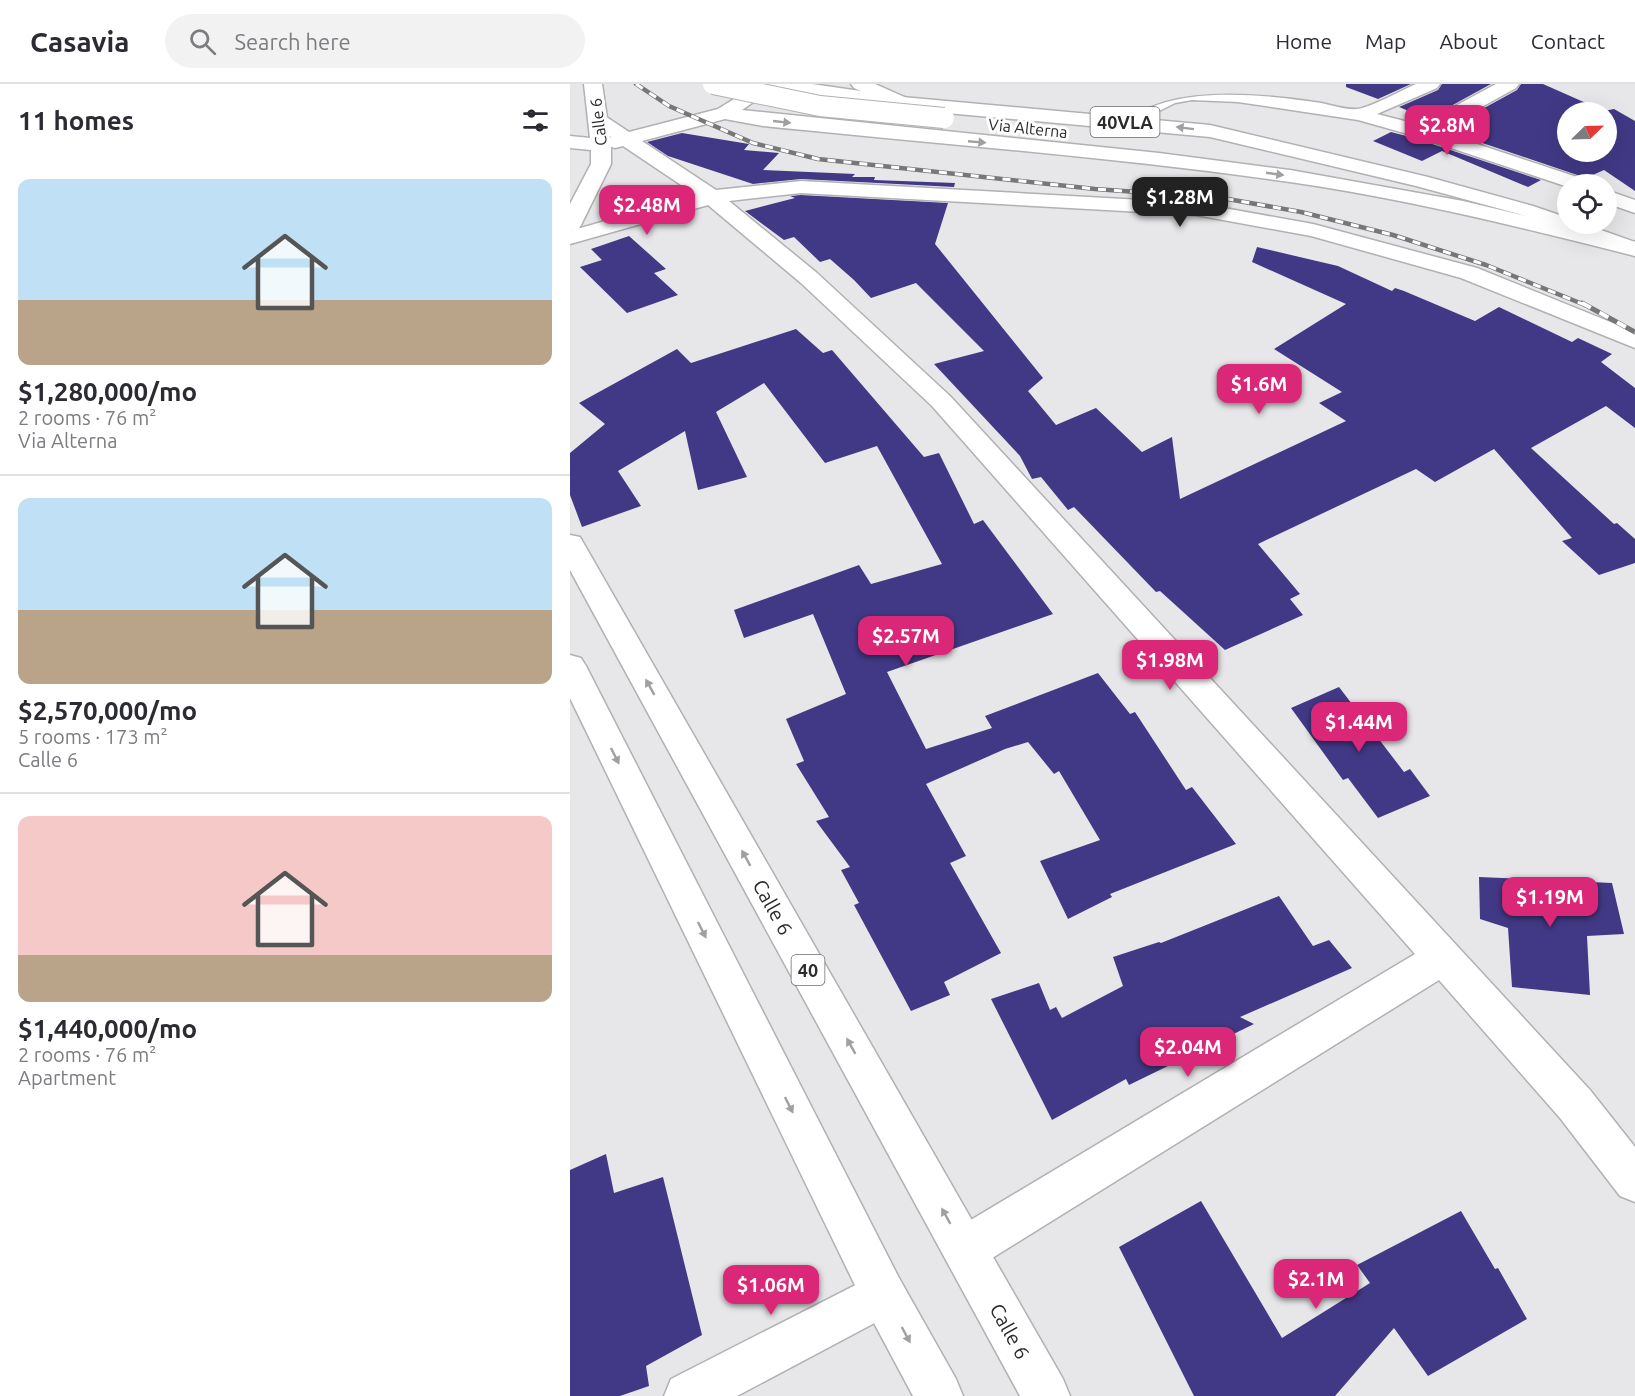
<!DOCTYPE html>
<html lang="en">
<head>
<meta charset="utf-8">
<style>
  :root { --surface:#fff; --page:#f2f2f3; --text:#2b2b33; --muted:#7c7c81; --line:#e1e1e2; --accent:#db2777 }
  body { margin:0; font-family:Ubuntu,sans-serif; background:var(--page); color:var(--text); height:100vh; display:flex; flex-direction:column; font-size:22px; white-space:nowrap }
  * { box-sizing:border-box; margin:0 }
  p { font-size:20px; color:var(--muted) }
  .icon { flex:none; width:33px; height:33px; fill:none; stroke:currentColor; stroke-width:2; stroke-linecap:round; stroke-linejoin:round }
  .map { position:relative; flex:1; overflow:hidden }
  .side { display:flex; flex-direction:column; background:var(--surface); width:570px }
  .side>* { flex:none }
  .needle { width:39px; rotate:67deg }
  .tools { position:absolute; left:987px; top:18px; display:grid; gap:12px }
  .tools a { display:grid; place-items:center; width:60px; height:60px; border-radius:50%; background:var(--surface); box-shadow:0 6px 24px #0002; font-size:30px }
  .price { position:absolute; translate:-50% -51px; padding:0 14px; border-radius:12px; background:var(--accent); color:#fff; font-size:20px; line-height:39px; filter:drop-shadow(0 2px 3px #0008) }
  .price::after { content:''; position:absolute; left:50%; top:36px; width:18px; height:14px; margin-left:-9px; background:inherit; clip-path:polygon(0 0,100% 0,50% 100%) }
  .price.current { background:#222; color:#fff }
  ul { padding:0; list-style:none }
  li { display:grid; align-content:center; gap:12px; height:318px; padding:0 18px }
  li+li { border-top:2px solid var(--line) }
  li span { display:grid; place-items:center; height:186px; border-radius:12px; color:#555 }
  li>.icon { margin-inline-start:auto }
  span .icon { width:108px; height:108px; fill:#fffc; stroke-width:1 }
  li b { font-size:26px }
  h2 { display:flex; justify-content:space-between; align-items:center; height:72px; padding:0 18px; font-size:26px }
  header { display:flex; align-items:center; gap:36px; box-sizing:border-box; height:84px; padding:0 30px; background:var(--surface); border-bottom:2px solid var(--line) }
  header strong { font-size:28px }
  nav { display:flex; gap:33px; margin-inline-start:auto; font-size:21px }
  .search { width:420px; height:54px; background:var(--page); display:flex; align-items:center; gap:15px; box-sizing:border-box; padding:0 21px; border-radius:33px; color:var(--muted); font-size:22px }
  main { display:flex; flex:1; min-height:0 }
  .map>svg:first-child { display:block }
  .building { fill:#423986; fill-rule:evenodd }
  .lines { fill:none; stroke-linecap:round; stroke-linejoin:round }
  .minor-casing { stroke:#b1b1b4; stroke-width:3 }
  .major-casing { stroke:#b1b1b4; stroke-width:3 }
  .highway-casing { stroke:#b1b1b4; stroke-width:3 }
  .minor { fill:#fff; fill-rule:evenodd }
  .major { fill:#fff; fill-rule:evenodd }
  .highway { fill:#fff; fill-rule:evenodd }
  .rail-far1-casing { stroke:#777779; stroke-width:4.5 }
  .rail-casing { stroke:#777779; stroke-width:5 }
  .rail-far1 { stroke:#fff; stroke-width:3; stroke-dasharray:8; stroke-linecap:butt }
  .rail { stroke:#fff; stroke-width:4; stroke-dasharray:10; stroke-linecap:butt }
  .major-bridge-casing { stroke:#b1b1b4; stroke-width:22; stroke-linecap:butt }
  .major-bridge { stroke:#fff; stroke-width:20 }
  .oneway { fill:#a0a0a0 }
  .labels { text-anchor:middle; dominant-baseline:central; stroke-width:6; stroke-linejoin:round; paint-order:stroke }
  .far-street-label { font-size:16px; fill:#2b2b2c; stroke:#fff }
  .shield { fill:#fff; stroke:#6b6b6b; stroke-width:1.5 }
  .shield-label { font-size:18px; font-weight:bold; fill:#2b2b2c }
  .street-label { font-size:20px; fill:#2b2b2c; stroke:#fff }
</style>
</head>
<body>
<header>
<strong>Casavia</strong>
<div class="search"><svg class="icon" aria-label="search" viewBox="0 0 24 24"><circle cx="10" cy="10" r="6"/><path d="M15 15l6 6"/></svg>Search here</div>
<nav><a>Home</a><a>Map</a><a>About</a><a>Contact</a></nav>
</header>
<main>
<section class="side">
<h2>11 homes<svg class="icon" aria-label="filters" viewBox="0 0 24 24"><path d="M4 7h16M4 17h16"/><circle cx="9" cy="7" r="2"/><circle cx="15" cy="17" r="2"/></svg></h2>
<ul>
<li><span style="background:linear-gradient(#bfe0f5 65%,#b9a48a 0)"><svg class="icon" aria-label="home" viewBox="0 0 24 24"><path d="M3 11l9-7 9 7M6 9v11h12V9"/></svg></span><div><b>$1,280,000/mo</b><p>2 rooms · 76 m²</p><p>Via Alterna</p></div></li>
<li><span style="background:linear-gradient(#bfe0f5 60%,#b9a48a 0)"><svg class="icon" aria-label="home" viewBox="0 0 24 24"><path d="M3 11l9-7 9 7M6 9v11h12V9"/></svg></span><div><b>$2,570,000/mo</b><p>5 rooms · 173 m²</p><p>Calle 6</p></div></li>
<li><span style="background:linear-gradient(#f6c9c9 75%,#b9a48a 0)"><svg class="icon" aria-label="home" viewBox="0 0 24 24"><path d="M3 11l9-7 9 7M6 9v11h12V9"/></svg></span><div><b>$1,440,000/mo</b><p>2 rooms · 76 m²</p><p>Apartment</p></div></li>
</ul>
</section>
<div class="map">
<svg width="1065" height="1312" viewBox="0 0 1065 1312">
  <rect width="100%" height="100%" fill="#e7e7ea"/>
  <path class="building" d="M776,0H841L808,15L776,3Z
    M872,0H921L850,39L842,37L851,32L829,23L868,6Z
    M951,0H973L1034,27L1044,25L1065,37V107L1034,86L1016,94L874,46L947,6ZM998,28H1036V68H998Z
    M821,48L844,54L971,96L958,103L872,67L852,77L803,57Z
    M112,49L179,60L174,66L209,69L193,86L285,90L282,93H305L304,96L385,99L384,103L231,95L183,100L98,72L77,58Z
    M231,111L378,119L365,160L473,294L458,307L486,341L526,324L572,368L602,353L610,415L776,337L749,319L772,308L704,265L776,220L682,178L687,163L768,182L822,207L825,204L834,207L905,237L929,223L1002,258L1008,254L1042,270L1031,278L1065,304V344L1036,322L961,364L1044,440L1047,439L1065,455V479L1029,491L992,457L1002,454L924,365L865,398L846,385L688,460L730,510L720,515L733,531L655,566L590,507L586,508L504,423L498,426L471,393L462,395L450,372L364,280L414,267L346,199L301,214L284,196L260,175L250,178L224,153L214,156L175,127L225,114L220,112Z
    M59,152L96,185L84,189L108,211L57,229L10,183L32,176L21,165Z
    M226,245L253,269L262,266L354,373L369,369L404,440L413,436L483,530L317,588L356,665L422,644L415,632L528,589L560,630L565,628L616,706L622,703L666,760L540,810L542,813L498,835L470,777L530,756L489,687L484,690L458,658L435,665L356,700L396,772L380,779L431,869L374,898L380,911L341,927L284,821L289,819L271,786L280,783L246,737L259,733L226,680L234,677L216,635L276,610L243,530L174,554L164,526L289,481L301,500L372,480L307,362L255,379L194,299L146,328L177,393L128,406L115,347L48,387L71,422L12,443L0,411V369L35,340L9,319L107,265L121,279Z
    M769,603L834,688L840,685L860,712L808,734L778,694L773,696L721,624Z
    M909,793L1042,799L1054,850L1017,852L1020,911L942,903L938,844L910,835Z
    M709,812L743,862L759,856L782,884L670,933L684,940L559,1001L556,995L482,1036L421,915L469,899L480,926L486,923L492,934L553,902L543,873L589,858L591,859Z
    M36,1070L44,1109L93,1093L132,1251L76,1282L79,1302L50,1312H0V1086Z
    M631,1117L712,1254L800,1199L787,1181L891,1127L925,1185L928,1184L957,1235L858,1292L824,1244L765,1312H624L549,1163Z"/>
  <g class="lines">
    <defs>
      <path id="minor" d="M188,0H209L172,26L589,69L720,86L893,117L1065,158V172C951,143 837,115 720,98C545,73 369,60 193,42L155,35L72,57L146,106L231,97L626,119L743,140L907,184L1065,248V264L891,194L741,152L626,131L231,109L159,117L247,189L380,312L1020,1006L1065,1063V1118L1050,1112L990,1034L869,896L411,1181L395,1187L379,1181L373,1165L379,1149L845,870L362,322L231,199L138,121L0,160V147L126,111L53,62L45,64L38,62L35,58L41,53L19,36L21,32H35L59,48L148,25Z
        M281,0H305L339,15L341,19L339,23H325L284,4Z
        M846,0H870L867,4L807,30L850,41L926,0H949L946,4L868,47L1016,96L1019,100H998V103L845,52L788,36L668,18L622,16L605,19L589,27L574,43H560L557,39C597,0 693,10 751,19C761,21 776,26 787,25C800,24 832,6 846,0Z
        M1036,106L1065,116V129L1036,119Z
        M313,1187L329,1194L336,1210L329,1226L167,1312H94L101,1295Z"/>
      <path id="major" d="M196,0H242L332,13L640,41L858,93L963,122L998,134V140H1014L1065,158V172L949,130L846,102L640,53L332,25L205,5L199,4Z"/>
      <path id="highway" d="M14,0H32L41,61V80L11,141L8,146L0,147V120L21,80V66L0,64V52L20,54Z
        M0,451L10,453L14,460L493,1295L500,1312H450L0,486Z
        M0,571L11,574L16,582L329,1194L386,1295L393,1312H343L297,1226L0,614Z"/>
    </defs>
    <use href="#minor" class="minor-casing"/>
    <use href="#major" class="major-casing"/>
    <use href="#highway" class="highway-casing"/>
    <use href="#minor" class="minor"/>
    <use href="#major" class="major"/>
    <use href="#highway" class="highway"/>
    <defs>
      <path id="rail-far1" d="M66,0L99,22L183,59L248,75L525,105L652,114L731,128L823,151L916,181L1015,221"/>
      <path id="rail" d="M1012,219L1065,248"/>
    </defs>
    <use href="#rail-far1" class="rail-far1-casing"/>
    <use href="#rail" class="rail-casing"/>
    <use href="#rail-far1" class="rail-far1"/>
    <use href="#rail" class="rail"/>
    <defs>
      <path id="major-bridge" d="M143,0L250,22L374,34"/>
    </defs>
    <use href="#major-bridge" class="major-bridge-casing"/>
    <use href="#major-bridge" class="major-bridge"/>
  </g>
  <defs><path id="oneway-solid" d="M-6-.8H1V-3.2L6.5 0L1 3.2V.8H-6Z" transform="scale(1.5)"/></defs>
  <g class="oneway">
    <use href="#oneway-solid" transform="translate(212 38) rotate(6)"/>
    <use href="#oneway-solid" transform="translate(615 44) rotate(-173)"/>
    <use href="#oneway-solid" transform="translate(407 58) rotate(5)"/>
    <use href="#oneway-solid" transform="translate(705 90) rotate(8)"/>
    <use href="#oneway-solid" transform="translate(80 603) rotate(-119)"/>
    <use href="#oneway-solid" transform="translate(45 672) rotate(63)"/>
    <use href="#oneway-solid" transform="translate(176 774) rotate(-119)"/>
    <use href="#oneway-solid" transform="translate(132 846) rotate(63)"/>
    <use href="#oneway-solid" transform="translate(281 962) rotate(-119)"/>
    <use href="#oneway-solid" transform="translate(219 1021) rotate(63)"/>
    <use href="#oneway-solid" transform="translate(376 1132) rotate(-119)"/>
    <use href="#oneway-solid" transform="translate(336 1251) rotate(62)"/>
  </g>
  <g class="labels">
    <g class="far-street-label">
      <text transform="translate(28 38) rotate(-97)">Calle 6</text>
      <text transform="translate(458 44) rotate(6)">Via Alterna</text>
    </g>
    <g class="shield">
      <rect x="520.5" y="23" width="69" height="30" rx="4.5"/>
      <rect x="221.5" y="871" width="33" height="30" rx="4.5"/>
    </g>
    <g class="shield-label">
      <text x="555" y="38">40VLA</text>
      <text x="238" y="886">40</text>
    </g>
    <g class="street-label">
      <text transform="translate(203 823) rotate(61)">Calle 6</text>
      <text transform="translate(440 1247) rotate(61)">Calle 6</text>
    </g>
  </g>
</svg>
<div class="tools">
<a><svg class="needle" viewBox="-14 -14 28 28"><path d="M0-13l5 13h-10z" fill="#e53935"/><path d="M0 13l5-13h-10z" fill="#7c7c81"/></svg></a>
<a><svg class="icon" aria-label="locate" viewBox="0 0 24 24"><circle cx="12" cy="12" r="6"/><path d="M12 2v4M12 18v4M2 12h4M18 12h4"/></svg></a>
</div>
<b class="price" style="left:877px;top:72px">$2.8M</b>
<b class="price current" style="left:610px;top:144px">$1.28M</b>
<b class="price" style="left:77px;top:152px">$2.48M</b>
<b class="price" style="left:689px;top:331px">$1.6M</b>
<b class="price" style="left:336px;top:583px">$2.57M</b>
<b class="price" style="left:600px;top:607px">$1.98M</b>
<b class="price" style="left:789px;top:669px">$1.44M</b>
<b class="price" style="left:980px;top:844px">$1.19M</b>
<b class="price" style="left:618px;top:994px">$2.04M</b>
<b class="price" style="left:746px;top:1226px">$2.1M</b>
<b class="price" style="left:201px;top:1232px">$1.06M</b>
</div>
</main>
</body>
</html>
